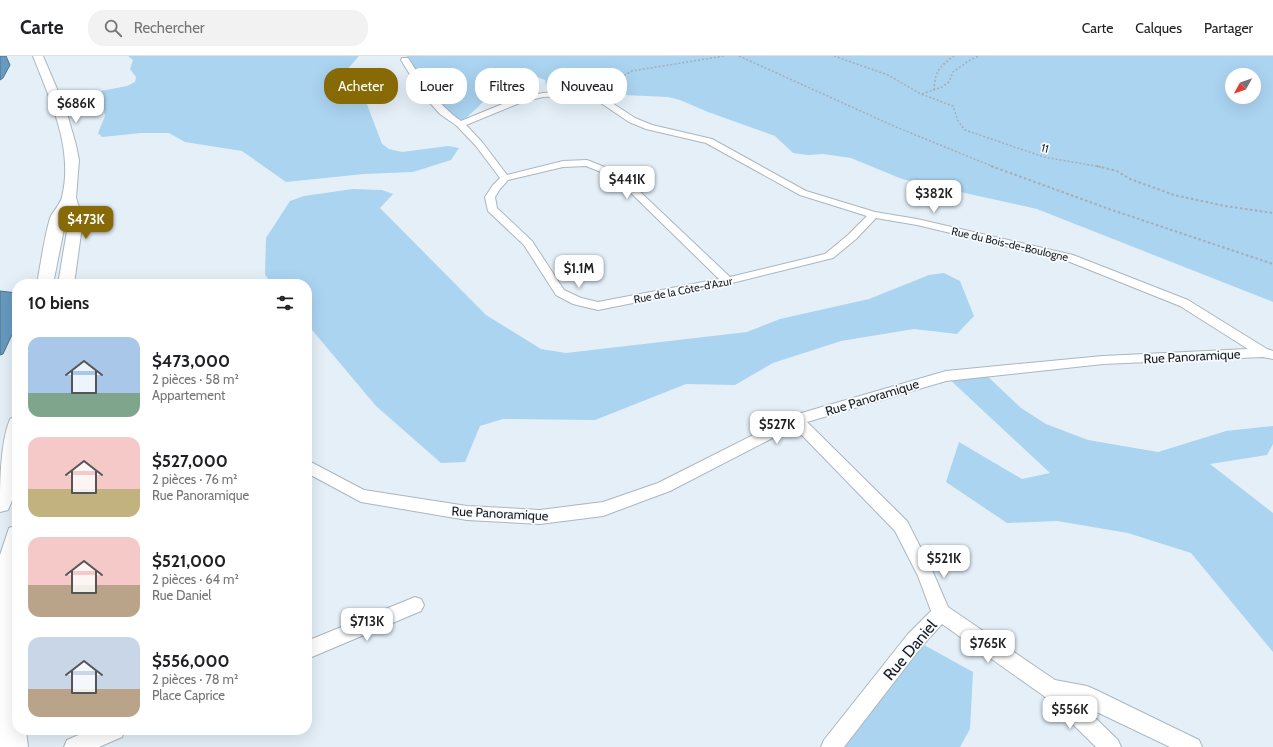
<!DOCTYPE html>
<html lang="fr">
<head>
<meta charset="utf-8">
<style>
  :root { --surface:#fff; --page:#f2f2f2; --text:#202124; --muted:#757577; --line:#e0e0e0; --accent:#876a06 }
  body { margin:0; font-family:Cabin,sans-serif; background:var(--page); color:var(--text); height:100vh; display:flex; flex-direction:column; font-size:15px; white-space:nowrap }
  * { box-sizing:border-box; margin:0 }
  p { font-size:13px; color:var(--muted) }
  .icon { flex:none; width:22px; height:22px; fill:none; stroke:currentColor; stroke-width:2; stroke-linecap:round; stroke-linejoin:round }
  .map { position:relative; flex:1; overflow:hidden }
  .drawer { position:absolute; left:12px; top:223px; width:300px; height:456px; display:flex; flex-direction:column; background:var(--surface); border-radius:16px; box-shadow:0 4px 16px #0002 }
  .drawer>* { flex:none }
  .hud { position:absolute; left:324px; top:12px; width:380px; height:36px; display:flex; gap:8px }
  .needle { width:26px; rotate:230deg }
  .fabs { position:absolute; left:1225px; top:12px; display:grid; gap:8px }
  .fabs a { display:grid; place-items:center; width:36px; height:36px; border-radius:50%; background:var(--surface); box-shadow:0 4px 16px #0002; font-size:20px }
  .price { position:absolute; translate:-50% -34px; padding:0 9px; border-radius:8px; background:#fff; color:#222; font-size:13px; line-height:26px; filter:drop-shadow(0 1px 2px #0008) }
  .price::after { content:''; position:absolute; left:50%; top:24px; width:12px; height:9px; margin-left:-6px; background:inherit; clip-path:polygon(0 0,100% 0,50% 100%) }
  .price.selected { background:var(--accent); color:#fff }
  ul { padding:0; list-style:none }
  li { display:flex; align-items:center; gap:12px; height:100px; padding:0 16px }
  li span { display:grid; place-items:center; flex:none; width:112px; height:80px; border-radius:12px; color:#555 }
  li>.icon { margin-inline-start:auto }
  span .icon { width:48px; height:48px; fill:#fffc; stroke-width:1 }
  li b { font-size:17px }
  h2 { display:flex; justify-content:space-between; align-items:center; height:48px; padding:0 16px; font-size:17px }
  .chip { padding:0 14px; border-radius:16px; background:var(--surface); box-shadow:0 4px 16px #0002; font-size:14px; line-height:36px }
  .chip.selected { background:var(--accent); color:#fff }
  header { display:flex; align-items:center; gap:24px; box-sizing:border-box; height:56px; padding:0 20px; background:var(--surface); border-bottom:1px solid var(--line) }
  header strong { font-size:19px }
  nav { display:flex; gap:22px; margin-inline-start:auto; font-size:14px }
  .search { width:280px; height:36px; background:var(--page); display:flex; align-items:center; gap:10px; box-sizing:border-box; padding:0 14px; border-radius:16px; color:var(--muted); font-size:15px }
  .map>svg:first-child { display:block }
  .green { fill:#abd4f1; fill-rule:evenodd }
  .water { fill:#669abe; stroke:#4f758f }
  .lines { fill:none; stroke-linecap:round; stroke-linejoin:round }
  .minor-casing { stroke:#abb6be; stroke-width:2 }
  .secondary-casing { stroke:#abb6be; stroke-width:2 }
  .path-far1 { stroke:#a4adb4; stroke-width:1.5; stroke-dasharray:2 2; stroke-linecap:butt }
  .path { stroke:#a4adb4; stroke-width:2; stroke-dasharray:2.5 2.5; stroke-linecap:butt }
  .minor { fill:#fff; fill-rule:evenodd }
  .secondary { fill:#fff; fill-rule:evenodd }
  .labels { text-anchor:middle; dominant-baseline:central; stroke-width:3.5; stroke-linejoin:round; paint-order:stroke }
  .far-street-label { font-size:11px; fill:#1a1e21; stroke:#f7fbff }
  .street-label { font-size:13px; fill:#1a1e21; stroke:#f7fbff }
  .near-street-label { font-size:16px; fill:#1a1e21; stroke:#f7fbff }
</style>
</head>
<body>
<header>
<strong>Carte</strong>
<div class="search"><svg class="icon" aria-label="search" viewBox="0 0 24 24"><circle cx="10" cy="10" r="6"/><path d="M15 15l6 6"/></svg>Rechercher</div>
<nav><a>Carte</a><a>Calques</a><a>Partager</a></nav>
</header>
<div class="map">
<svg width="1273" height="691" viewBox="0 0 1273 691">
  <rect width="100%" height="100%" fill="#e4eff8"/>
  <path class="green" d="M128,0H359L345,16L365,43L382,88L389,93L402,96L448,90L459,92L451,104L413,116L364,118L286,126L242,95L185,86L169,77H141L102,81L98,77L105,60L101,35L127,30L135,26L136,21L130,13L133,4Z
    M407,0H1273V246L1037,153L902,123L851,102L823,98L808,99L793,97L775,80L708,56L680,44L668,41L602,38C587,26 564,29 546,28L545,24L537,21L525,24L505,25L460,68L425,36L405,4ZM1232,19H1254V41H1232Z
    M353,133L382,134L393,138L380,152L486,259L541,293L566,297L747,276L780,263L869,243L929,219L944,217L960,225L974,260L957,278L914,273L841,285L773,307L735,329L686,328L595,364L503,363L480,370L465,406L441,407L376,350L307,268V228H273L265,219L266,182L290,145L304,140Z
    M983,316L1021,352L1046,368L1088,384L1158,396L1226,375L1273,370V388L1267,399L1210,408L1273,457V596L1191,497L1128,477L1057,465L1007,467L946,426L959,386L1022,423L1050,417L946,320Z
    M915,584L973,616L970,673L960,691H832Z"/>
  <path class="water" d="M0,0H6L10,9L3,22L0,24Z
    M0,235L17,237V268L3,298L0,299Z"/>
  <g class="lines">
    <defs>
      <path id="minor" d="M402,2H408C425,28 435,46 461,65L517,42L543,37L579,35L597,37L635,62L652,69L712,83L806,135L875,156L917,163L1073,199L1188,244L1267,293L1273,295V303L1263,301L1103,308L946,325L807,366L907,465L932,514L948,551L1055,624L1087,630L1094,633L1199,684L1202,691H1170L1082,649L1118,684L1121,691H1096L1044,640L942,568L922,590L844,691H821L824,684L908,578L931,555L918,520L895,475L794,371L670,435L603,460L540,468L467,464L361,446L307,417V404L364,434L467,450L540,454L603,446L658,427L791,360L946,315L1103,300L1248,293L1180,250L1065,204L917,169L876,162L856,183L833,202L728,228L598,254L573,248L556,239L524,189L488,155L485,141L493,129L500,122L476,90L457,70L440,58L422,38L401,4ZM579,39L592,41L629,66L646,73L706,87L800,139L867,160L848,179L825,198L730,221L637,133L607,112L587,104L563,105L507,119L482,86L466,69L522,46L543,41ZM586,110L601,116L631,137L719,223L598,246L581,242L564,234L532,185L497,152L495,141L500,133L508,124L563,111Z
        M415,541L421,543L424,549L421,555L307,603V585Z
        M90,674H125L122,681L99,691H64L67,684Z"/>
      <path id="secondary" d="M33,0H43L66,54L76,89L79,104L76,142L83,163L74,228H58L69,163L67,158L53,228H37C41,206 44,183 50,162C53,155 60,149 62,141C74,92 50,44 33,0Z
        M17,360C17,390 22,426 8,454L0,456C0,428 0,388 10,363Z
        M17,469V530L14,541L17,573V674H26L28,691H0V499L9,472Z"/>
    </defs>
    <use href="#minor" class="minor-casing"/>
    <use href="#secondary" class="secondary-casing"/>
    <path class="path-far1" d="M739,0L896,71L994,111
      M834,0L888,19L921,38L953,50L958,65L965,74L1044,101L1101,111
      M603,31L632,15L724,0
      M934,34C935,15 939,11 954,0
      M922,38L942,31L949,26L953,16L970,4L979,0"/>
    <path class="path" d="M991,110L1109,153L1273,208
      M1097,110L1117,115L1130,123L1174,139L1225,150L1273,157"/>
    <use href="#minor" class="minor"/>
    <use href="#secondary" class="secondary"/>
  </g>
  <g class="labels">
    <g class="far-street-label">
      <text transform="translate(1045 92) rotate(14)">11</text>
      <text transform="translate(1010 188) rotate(13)">Rue du Bois-de-Boulogne</text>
      <text transform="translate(683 234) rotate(-11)">Rue de la Côte-d'Azur</text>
    </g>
    <g class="street-label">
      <text transform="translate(1192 300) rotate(-3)">Rue Panoramique</text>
      <text transform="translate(872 341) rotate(-17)">Rue Panoramique</text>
      <text transform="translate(500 457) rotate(3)">Rue Panoramique</text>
    </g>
    <g class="near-street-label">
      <text transform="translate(910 594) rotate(-50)">Rue Daniel</text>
    </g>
  </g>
</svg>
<div class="fabs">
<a><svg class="needle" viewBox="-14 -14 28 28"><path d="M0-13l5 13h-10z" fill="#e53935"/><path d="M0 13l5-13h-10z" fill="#757577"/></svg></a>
</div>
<b class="price" style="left:76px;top:68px">$686K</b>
<b class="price" style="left:627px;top:144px">$441K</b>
<b class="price" style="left:934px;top:158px">$382K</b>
<b class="price selected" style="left:86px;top:184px">$473K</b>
<b class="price" style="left:579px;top:233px">$1.1M</b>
<b class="price" style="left:777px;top:389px">$527K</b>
<b class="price" style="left:944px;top:523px">$521K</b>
<b class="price" style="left:367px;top:586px">$713K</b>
<b class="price" style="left:988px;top:608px">$765K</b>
<b class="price" style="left:1070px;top:674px">$556K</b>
<div class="hud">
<a class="chip selected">Acheter</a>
<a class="chip">Louer</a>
<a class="chip">Filtres</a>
<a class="chip">Nouveau</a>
</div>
<section class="drawer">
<h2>10 biens<svg class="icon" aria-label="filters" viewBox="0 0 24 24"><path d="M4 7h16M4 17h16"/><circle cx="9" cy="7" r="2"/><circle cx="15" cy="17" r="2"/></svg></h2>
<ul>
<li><span style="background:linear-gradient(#a9c7e8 70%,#7fa58c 0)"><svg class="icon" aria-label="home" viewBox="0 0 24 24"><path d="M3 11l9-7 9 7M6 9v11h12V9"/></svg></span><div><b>$473,000</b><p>2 pièces · 58 m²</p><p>Appartement</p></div></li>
<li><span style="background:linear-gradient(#f6c9c9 65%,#c2b280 0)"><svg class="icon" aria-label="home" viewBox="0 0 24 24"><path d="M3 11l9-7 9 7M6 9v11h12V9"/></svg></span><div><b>$527,000</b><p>2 pièces · 76 m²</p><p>Rue Panoramique</p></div></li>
<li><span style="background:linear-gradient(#f6c9c9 60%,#b9a48a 0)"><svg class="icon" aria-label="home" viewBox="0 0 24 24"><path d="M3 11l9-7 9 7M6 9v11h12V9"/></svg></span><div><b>$521,000</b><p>2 pièces · 64 m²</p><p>Rue Daniel</p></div></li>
<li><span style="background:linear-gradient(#c9d6e8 65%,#b9a48a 0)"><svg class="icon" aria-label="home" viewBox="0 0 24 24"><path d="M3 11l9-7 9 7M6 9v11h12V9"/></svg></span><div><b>$556,000</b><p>2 pièces · 78 m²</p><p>Place Caprice</p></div></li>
</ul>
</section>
</div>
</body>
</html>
